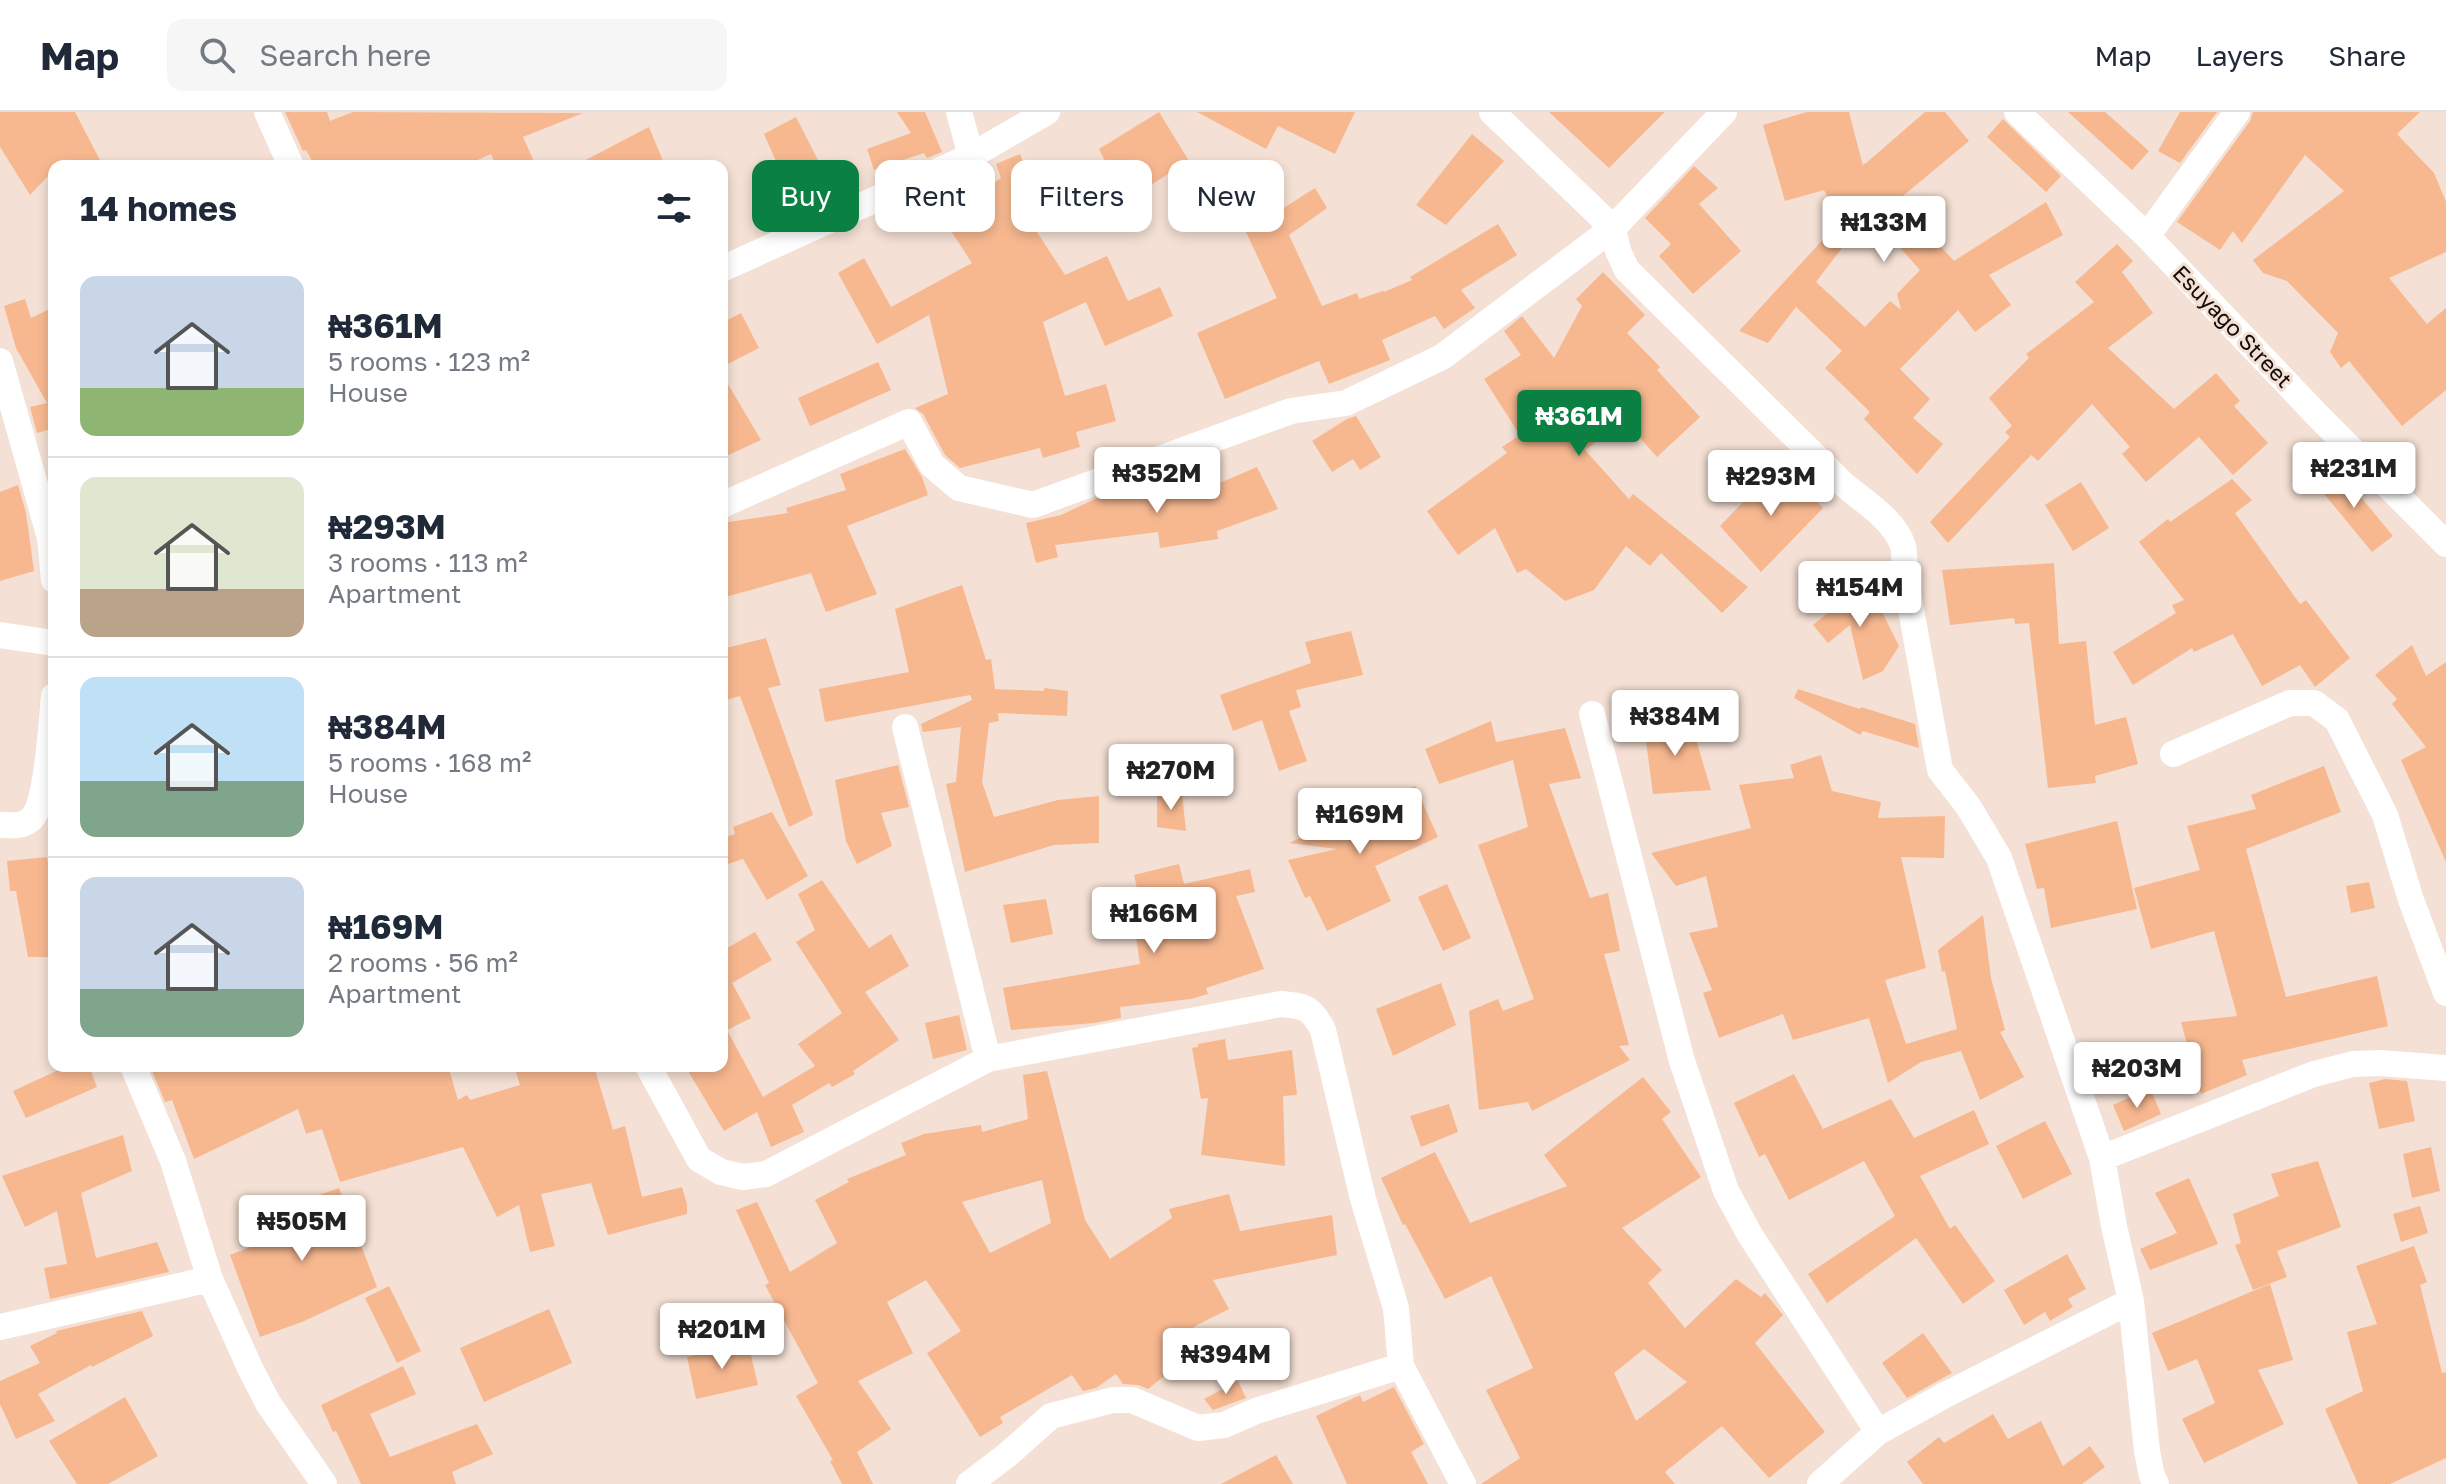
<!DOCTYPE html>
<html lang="en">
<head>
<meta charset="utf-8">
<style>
  :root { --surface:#fff; --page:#f6f6f7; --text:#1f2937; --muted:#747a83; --line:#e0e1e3; --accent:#0b8043 }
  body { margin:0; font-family:"Golos Text",sans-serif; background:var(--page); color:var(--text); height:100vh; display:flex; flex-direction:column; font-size:30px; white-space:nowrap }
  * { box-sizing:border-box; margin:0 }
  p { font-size:26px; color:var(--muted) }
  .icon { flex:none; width:44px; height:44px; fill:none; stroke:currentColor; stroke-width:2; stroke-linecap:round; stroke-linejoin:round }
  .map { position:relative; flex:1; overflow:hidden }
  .drawer { position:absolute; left:48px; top:48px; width:680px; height:912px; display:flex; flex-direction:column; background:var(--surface); border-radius:16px; box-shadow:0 4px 12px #0003 }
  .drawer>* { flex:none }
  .top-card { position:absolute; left:752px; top:48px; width:760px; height:72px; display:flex; gap:16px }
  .price { position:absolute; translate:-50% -68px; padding:0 18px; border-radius:8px; background:#fff; color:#222; font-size:26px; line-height:52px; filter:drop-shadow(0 2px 4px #0008) }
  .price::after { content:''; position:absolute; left:50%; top:48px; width:24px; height:18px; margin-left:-12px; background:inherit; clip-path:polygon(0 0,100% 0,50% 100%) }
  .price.on { background:var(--accent); color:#fff }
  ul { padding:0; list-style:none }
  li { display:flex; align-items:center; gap:24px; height:200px; padding:0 32px }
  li+li { border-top:2px solid var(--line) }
  li span { display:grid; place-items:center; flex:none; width:224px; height:160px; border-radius:16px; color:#555 }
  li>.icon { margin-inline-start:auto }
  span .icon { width:96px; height:96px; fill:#fffc; stroke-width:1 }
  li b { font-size:34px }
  h2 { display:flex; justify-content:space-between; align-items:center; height:96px; padding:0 32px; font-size:34px }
  .pill { padding:0 28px; border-radius:16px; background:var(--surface); box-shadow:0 4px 12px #0003; font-size:28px; line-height:72px }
  .pill.on { background:var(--accent); color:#fff }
  header { display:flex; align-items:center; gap:48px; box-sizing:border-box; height:112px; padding:0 40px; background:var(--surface); border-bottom:2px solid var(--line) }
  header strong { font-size:38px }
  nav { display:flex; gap:44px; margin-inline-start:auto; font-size:28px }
  .search { width:560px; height:72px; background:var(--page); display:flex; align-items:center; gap:20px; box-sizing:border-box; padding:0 28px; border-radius:16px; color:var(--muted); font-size:30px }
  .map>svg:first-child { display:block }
  .building { fill:#f7b890; fill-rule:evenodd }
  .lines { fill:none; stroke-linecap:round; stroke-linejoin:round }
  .street { stroke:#fff; stroke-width:26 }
  .labels { text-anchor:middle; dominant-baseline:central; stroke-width:6; stroke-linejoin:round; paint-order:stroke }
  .street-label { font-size:22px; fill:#120c08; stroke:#f4e0d4 }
</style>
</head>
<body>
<header>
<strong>Map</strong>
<div class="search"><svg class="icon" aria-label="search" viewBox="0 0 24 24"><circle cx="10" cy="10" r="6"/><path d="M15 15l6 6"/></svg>Search here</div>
<nav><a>Map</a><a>Layers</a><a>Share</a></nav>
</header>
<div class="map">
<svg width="2446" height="1372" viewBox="0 0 2446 1372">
  <rect width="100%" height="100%" fill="#f4e0d4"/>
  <path class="building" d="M0,0H75L103,54H54V63L47,65L30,83L0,35Z
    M285,0H327L330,9L353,0L583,1L523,25L536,54H496L491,42L464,54H315L306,38L303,39Z
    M897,0H925L942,40L927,46L924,41L874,58L867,37L911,21Z
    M1159,0L1189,49L1125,89L1099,37Z
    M1197,0H1355L1335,42L1278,14L1266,37Z
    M1549,0H1665L1609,56Z
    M1807,0H1849L1863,54L1864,51L1865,52L1925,0H1945L1969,29L1898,88L1954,149L2046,90L2063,123L1989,163L2011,193L1975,220L1958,198L1900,257L1930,287L1913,306L1943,332L1917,362L1864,307L1870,300L1825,256L1842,239L1796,195L1768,231L1739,219L1840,109L1824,78L1785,89L1763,13ZM1875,94L1880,113L1920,158L1897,182L1901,198L1890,189L1865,215L1816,170L1858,115L1853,110L1869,101Z
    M2068,0H2105L2149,39L2132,58Z
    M2180,0H2217L2180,51L2158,39Z
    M2253,0H2420L2397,22L2434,61L2446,90V140L2389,166L2427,212L2446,196V278L2402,314L2349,249L2341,256L2330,240L2338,221L2287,169L2263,161L2253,148L2344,79L2305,43L2242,131L2233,119L2220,138L2177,110L2250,9Z
    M796,5L822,56L786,72L764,22Z
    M2003,7L2061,64L2046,80L1987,25Z
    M649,15L665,54H574Z
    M1472,22L1504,49L1446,113L1416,93Z
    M1020,42L1048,114L1035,117L1065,163L1107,144L1128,189L1160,175L1173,204L1105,234L1086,190L1043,210L1065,284L1106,272L1116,309L1076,320L1080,335L1043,346L1040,336L960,356L945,343L923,302L915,296L948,282L929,203L877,232L838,161L864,146L891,195L972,151L943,107L1001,66L996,52Z
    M1694,54L1718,76L1699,92L1741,139L1693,182L1659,144L1671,132L1645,106Z
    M1245,71L1264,81L1279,99L1315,76L1327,96L1289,123L1322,194L1357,181L1359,187L1383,179L1384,180L1412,168L1410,165L1498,112L1517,143L1461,178L1475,196L1444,217L1435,204L1382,228L1390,248L1329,272L1319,249L1225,287L1197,221L1277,186L1245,118L1240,120L1222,83Z
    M2117,132L2133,149L2122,160L2153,201L2108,236L2174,297L2216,261L2240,289L2234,294L2268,331L2233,363L2199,325L2146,370L2122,342L2130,335L2092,292L2038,349L2031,343L1948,431L1930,410L2010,325L2005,320L2012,314L1989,286L2029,246L2026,242L2094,190L2075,170Z
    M1603,160L1645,203L1627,221L1660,255L1657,258L1700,305L1657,345L1625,309L1585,338L1629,387L1633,382L1748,475L1722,501L1661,441L1650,454L1626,434L1594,478L1565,489L1526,457L1517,461L1495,416L1458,443L1427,399L1507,341L1502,335L1520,323L1484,267L1521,243L1504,219L1522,204L1554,246L1582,194L1576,187Z
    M25,187L31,206L54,195V316L37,321L30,295L47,291L16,236L4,194Z
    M741,201L759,236L722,255V211Z
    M878,250L891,278L810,314L798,286Z
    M722,262L761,328L722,346Z
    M1356,304L1381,345L1360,358L1353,347L1332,360L1312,329L1347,307Z
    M905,337L922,365L928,383L847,414L877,482L826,500L811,461L722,486V411L788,401L786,396L846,378L840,362Z
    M1779,353L1823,396L1761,460L1720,414Z
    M1257,355L1278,397L1217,419L1218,427L1160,436L1158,420L1055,433L1058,445L1036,451L1026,411L1061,403L1095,387L1144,370L1145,381L1222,370Z
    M2336,355L2393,424L2372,440L2316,372Z
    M2232,367L2252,388L2235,401L2300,492L2306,488L2350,546L2315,575L2300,553L2262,574L2233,522L2194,540L2192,536L2133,573L2113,540L2176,501L2172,493L2184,488L2139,430L2168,407L2170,410Z
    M2081,370L2109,416L2073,439L2045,393Z
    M18,373L26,401L34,459L0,469V380Z
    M1835,450L1877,501L1881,498L1899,534L1883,559L1863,568L1850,513L1828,531L1813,513L1844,488Z
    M2054,451L2059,532L2086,529L2095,613L2126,605L2138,652L2095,664L2096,671L2048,676L2029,511L2015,512L2014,506L1950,513L1942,458Z
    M962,473L986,548L991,547L995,577L1044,579V576L1068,579L1067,604L998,601L999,609L989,611L982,670L994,705L1058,688L1099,684V731L1054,733L965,760L946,672L956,670L961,615L923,620L921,612L972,588L970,583L825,610L819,577L909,560L895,497Z
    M1351,519L1363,563L1296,578L1301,595L1289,599L1307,649L1279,659L1262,608L1233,619L1220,583L1311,551L1305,530Z
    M766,526L781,573L768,576L813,703L789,715L740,584L722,589V537Z
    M2412,533L2426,564L2446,550V750L2401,648L2426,635L2392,592L2397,587L2375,563Z
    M1798,577L1860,597L1861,595L1915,612L1919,636L1863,619L1860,623L1794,586Z
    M1689,604L1711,678L1653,682L1644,614Z
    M1491,609L1496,630L1565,616L1581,666L1549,672L1590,786L1608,781L1620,839L1604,842L1629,933L1619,934L1630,948L1532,999L1528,990L1479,998L1469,899L1498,887L1503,899L1534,887L1478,733L1528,715L1513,648L1439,672L1425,637Z
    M1821,643L1832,679L1881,690L1878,706L1945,704L1944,746L1901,745L1926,856L1885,868L1906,932L1957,917L1945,859L1942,860L1938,838L1983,803L1991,866L2005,918L2000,920L2024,965L1980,988L1961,939L1921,950L1888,971L1869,906L1793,928L1783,902L1719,926L1703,881L1712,878L1689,821L1718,815L1706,764L1676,774L1651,741L1751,716L1739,673L1794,666L1790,653Z
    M898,653L909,695L881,701L892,734L857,752L846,729L835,668Z
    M2324,654L2341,700L2246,737L2286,885L2377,864L2388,914L2242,948L2247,963L2201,982L2181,910L2237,904L2214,819L2151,837L2134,776L2200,758L2187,714L2256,697L2251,683Z
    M1415,674L1438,725L1375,754L1391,789L1327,819L1310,784L1305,786L1288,748L1337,737L1289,731Z
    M1182,682L1186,719L1157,715V683Z
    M772,700L808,764L767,788L743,747L722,754V726L735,722L733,715Z
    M2117,709L2137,797L2051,816L2044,776L2037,777L2025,732Z
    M47,745L48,751L54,749V845H28L16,779H10L7,749Z
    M1179,752L1184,772L1250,757L1255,780L1236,784L1264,857L1206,876L1208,882L1191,887L1120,895L1121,906L1094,911L1011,918L1003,876L1140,852L1135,818L1146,817L1134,763Z
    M822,768L869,836L891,822L909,854L865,880L899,928L853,959L855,962L832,975L829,971L792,993L804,1020L771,1035L757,1000L724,1019L685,954H722V839L755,820L772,848L732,871L751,906L727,918L763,985L815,954L798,932L842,901L796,830L815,818L798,782Z
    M2369,770L2375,796L2351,801L2346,774Z
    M1447,772L1471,826L1443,839L1418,785Z
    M1046,787L1053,822L1011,831L1003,793Z
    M1441,871L1456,913L1393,944L1376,897Z
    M959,903L967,938L933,947L925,911Z
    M1225,927L1228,948L1292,938L1297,983L1283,984L1285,1054L1201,1043L1208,986L1201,987L1192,936L1198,935V932Z
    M67,954H89L97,975L26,1006L13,979Z
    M150,954H448L458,988L467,983L470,988L520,973L514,954H594L613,1018L625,1014L642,1085L682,1075L687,1092V1102L608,1123L591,1071L541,1082L555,1134L530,1140L519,1093L497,1105L463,1035L340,1070L322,1017L306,1022L298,997L194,1047L172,988L165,990Z
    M1047,959L1085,1108L1110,1147L1172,1106L1169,1097L1229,1082L1240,1119L1332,1103L1337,1143L1213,1168L1229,1197L1197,1213L1165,1236L1177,1254L1148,1277L1138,1273L1123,1272L1116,1262L1096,1276L1083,1279L1072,1263L1000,1305L1003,1311L980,1325L927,1241L961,1219L926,1168L887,1190L913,1241L858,1269L891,1317L857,1340L873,1372H842L830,1349L833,1348L796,1284L818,1271L765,1173L769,1171L736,1098L757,1090L790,1160L837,1131L815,1088L849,1070L847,1067L906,1043L901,1031L924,1022L981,1013L982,1020L1028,1007L1023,963ZM1042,1068L1051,1111L990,1141L962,1090Z
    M1794,962L1823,1017L1891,987L1914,1026L1974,998L1989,1032L1920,1064L1950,1117L1955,1113L1995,1169L1963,1192L1916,1126L1827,1191L1808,1162L1895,1104L1864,1049L1789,1088L1765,1042L1759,1045L1734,991Z
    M1643,965L1671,1000L1662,1007L1701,1065L1622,1116L1662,1158L1648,1171L1685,1216L1736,1167L1761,1185L1765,1181L1783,1203L1755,1231L1825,1320L1769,1366L1722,1314L1665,1360L1675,1372H1481L1520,1346L1486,1278L1533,1256L1491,1164L1445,1187L1405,1112L1403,1113L1381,1066L1435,1040L1470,1111L1567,1074L1544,1043ZM1644,1237L1687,1270L1636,1309L1614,1261Z
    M2385,967L2407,969L2415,1009L2379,1017L2369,971Z
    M2150,976L2161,1002L2124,1019L2113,993Z
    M1449,992L1458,1020L1421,1035L1410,1004Z
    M2045,1009L2072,1062L2023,1087L1996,1034Z
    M123,1023L132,1059L81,1081L96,1146L157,1130L169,1160L50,1187L44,1156L67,1152L57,1099L25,1115L2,1064Z
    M2431,1035L2440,1079L2412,1086L2403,1042Z
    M2318,1049L2341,1115L2277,1139L2287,1165L2253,1178L2235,1133L2241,1131L2233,1102L2279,1084L2271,1062Z
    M2189,1066L2218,1132L2150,1158L2140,1137L2177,1121L2155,1081Z
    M339,1076L377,1175L302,1210L260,1225L230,1143L253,1134L245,1110Z
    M2420,1094L2428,1121L2401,1130L2393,1102Z
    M2414,1134L2427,1170L2420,1173L2442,1261L2446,1260V1346L2390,1372H2358L2325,1297L2363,1279L2347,1220L2377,1212L2356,1154Z
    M2067,1142L2086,1177L2068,1187L2073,1195L2050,1209L2045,1200L2024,1213L2004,1178Z
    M2270,1172L2293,1248L2258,1258L2284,1312L2204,1351L2182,1307L2215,1291L2197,1247L2168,1259L2152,1221Z
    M389,1174L421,1239L397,1251L365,1186Z
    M549,1197L572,1251L484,1290L460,1236Z
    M142,1199L153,1224L92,1255L91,1253L38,1282L55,1309L16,1327L0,1292V1269L40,1251L30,1234L57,1221L56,1219Z
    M1923,1221L1952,1261L1907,1286L1882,1251Z
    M748,1231L758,1273L696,1287L687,1245Z
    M403,1254L416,1282L370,1302L390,1345L477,1312L493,1342L452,1360L456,1372H361L336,1319L333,1320L321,1293Z
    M1238,1269L1246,1286L1213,1298L1204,1287Z
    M1394,1275L1424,1332L1411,1340L1428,1372H1347L1316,1304L1360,1283L1363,1290Z
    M125,1285L158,1344L108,1372H77L49,1329Z
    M1993,1302L2008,1327L2041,1309L2063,1354L2090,1334L2105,1355L2082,1372H1923L1907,1350L1939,1325L1944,1331Z
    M1276,1343L1293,1372H1221Z"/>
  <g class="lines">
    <path class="street" d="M267,0L291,54
      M959,0L971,44
      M1492,0L1613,116L1618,139L1627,158L1842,371C1863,389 1894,407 1903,434C1905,442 1904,452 1904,459L1940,658L1968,694L1999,746L2102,1046L2114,1114L2131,1189L2147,1339L2152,1364L2156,1372
      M2017,0L2147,124L2319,305L2446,432
      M2147,124L2237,0
      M722,157L971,44L1047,0
      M0,249L50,426L54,468
      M722,393L909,310L932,353L959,376L1033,393L1291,299L1346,291L1442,245L1613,116L1724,0
      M0,523L54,531
      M1592,602L1682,949L1726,1079L1750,1123L1878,1320
      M905,615L988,947
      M2173,642L2290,591H2314L2337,608L2385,703L2411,788L2446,881
      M0,713C11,713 21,715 30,708C48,694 51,610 54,584
      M133,954L173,1049L210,1167L250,1256L268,1291L324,1372
      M648,954L699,1047L721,1060L743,1065L766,1062L988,947L1281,892C1305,894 1311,895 1323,918L1363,1087L1396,1196L1401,1254L1463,1372
      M2102,1046L2314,962L2353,952L2380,951L2446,956
      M0,1215L210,1167
      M969,1372L1007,1343L1051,1304L1113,1288H1132L1198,1316L1224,1313L1256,1299L1401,1254
      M1820,1372L1878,1320L1945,1283L2131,1189"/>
  </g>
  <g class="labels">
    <g class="street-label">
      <text transform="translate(2233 214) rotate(46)">Esuyago Street</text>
    </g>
  </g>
</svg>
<b class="price" style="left:1884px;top:152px">₦133M</b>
<b class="price on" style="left:1579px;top:346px">₦361M</b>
<b class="price" style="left:2354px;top:398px">₦231M</b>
<b class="price" style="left:1157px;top:403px">₦352M</b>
<b class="price" style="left:1771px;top:406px">₦293M</b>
<b class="price" style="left:1860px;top:517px">₦154M</b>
<b class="price" style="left:1675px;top:646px">₦384M</b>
<b class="price" style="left:1171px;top:700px">₦270M</b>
<b class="price" style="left:1360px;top:744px">₦169M</b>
<b class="price" style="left:1154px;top:843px">₦166M</b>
<b class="price" style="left:2137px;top:998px">₦203M</b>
<b class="price" style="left:302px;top:1151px">₦505M</b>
<b class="price" style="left:722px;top:1259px">₦201M</b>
<b class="price" style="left:1226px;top:1284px">₦394M</b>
<div class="top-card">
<a class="pill on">Buy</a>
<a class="pill">Rent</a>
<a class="pill">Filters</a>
<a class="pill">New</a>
</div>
<section class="drawer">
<h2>14 homes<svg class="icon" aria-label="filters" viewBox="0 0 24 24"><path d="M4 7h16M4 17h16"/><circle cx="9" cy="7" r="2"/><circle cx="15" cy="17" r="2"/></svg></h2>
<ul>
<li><span style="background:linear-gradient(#c9d6e8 70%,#8fb573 0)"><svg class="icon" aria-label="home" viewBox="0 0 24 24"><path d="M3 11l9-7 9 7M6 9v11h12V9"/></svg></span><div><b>₦361M</b><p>5 rooms · 123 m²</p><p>House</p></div></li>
<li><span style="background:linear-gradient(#dfe7d0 70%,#b9a48a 0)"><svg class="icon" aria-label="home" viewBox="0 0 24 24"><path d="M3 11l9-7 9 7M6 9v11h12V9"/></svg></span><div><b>₦293M</b><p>3 rooms · 113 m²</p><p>Apartment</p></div></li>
<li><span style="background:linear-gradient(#bfe0f5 65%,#7fa58c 0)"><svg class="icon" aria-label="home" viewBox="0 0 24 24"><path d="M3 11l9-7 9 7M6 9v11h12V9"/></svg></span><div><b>₦384M</b><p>5 rooms · 168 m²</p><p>House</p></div></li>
<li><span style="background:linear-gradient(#c9d6e8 70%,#7fa58c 0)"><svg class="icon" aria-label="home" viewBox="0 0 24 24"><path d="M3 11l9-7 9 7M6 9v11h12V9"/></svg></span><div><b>₦169M</b><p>2 rooms · 56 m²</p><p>Apartment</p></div></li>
</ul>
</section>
</div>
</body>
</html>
